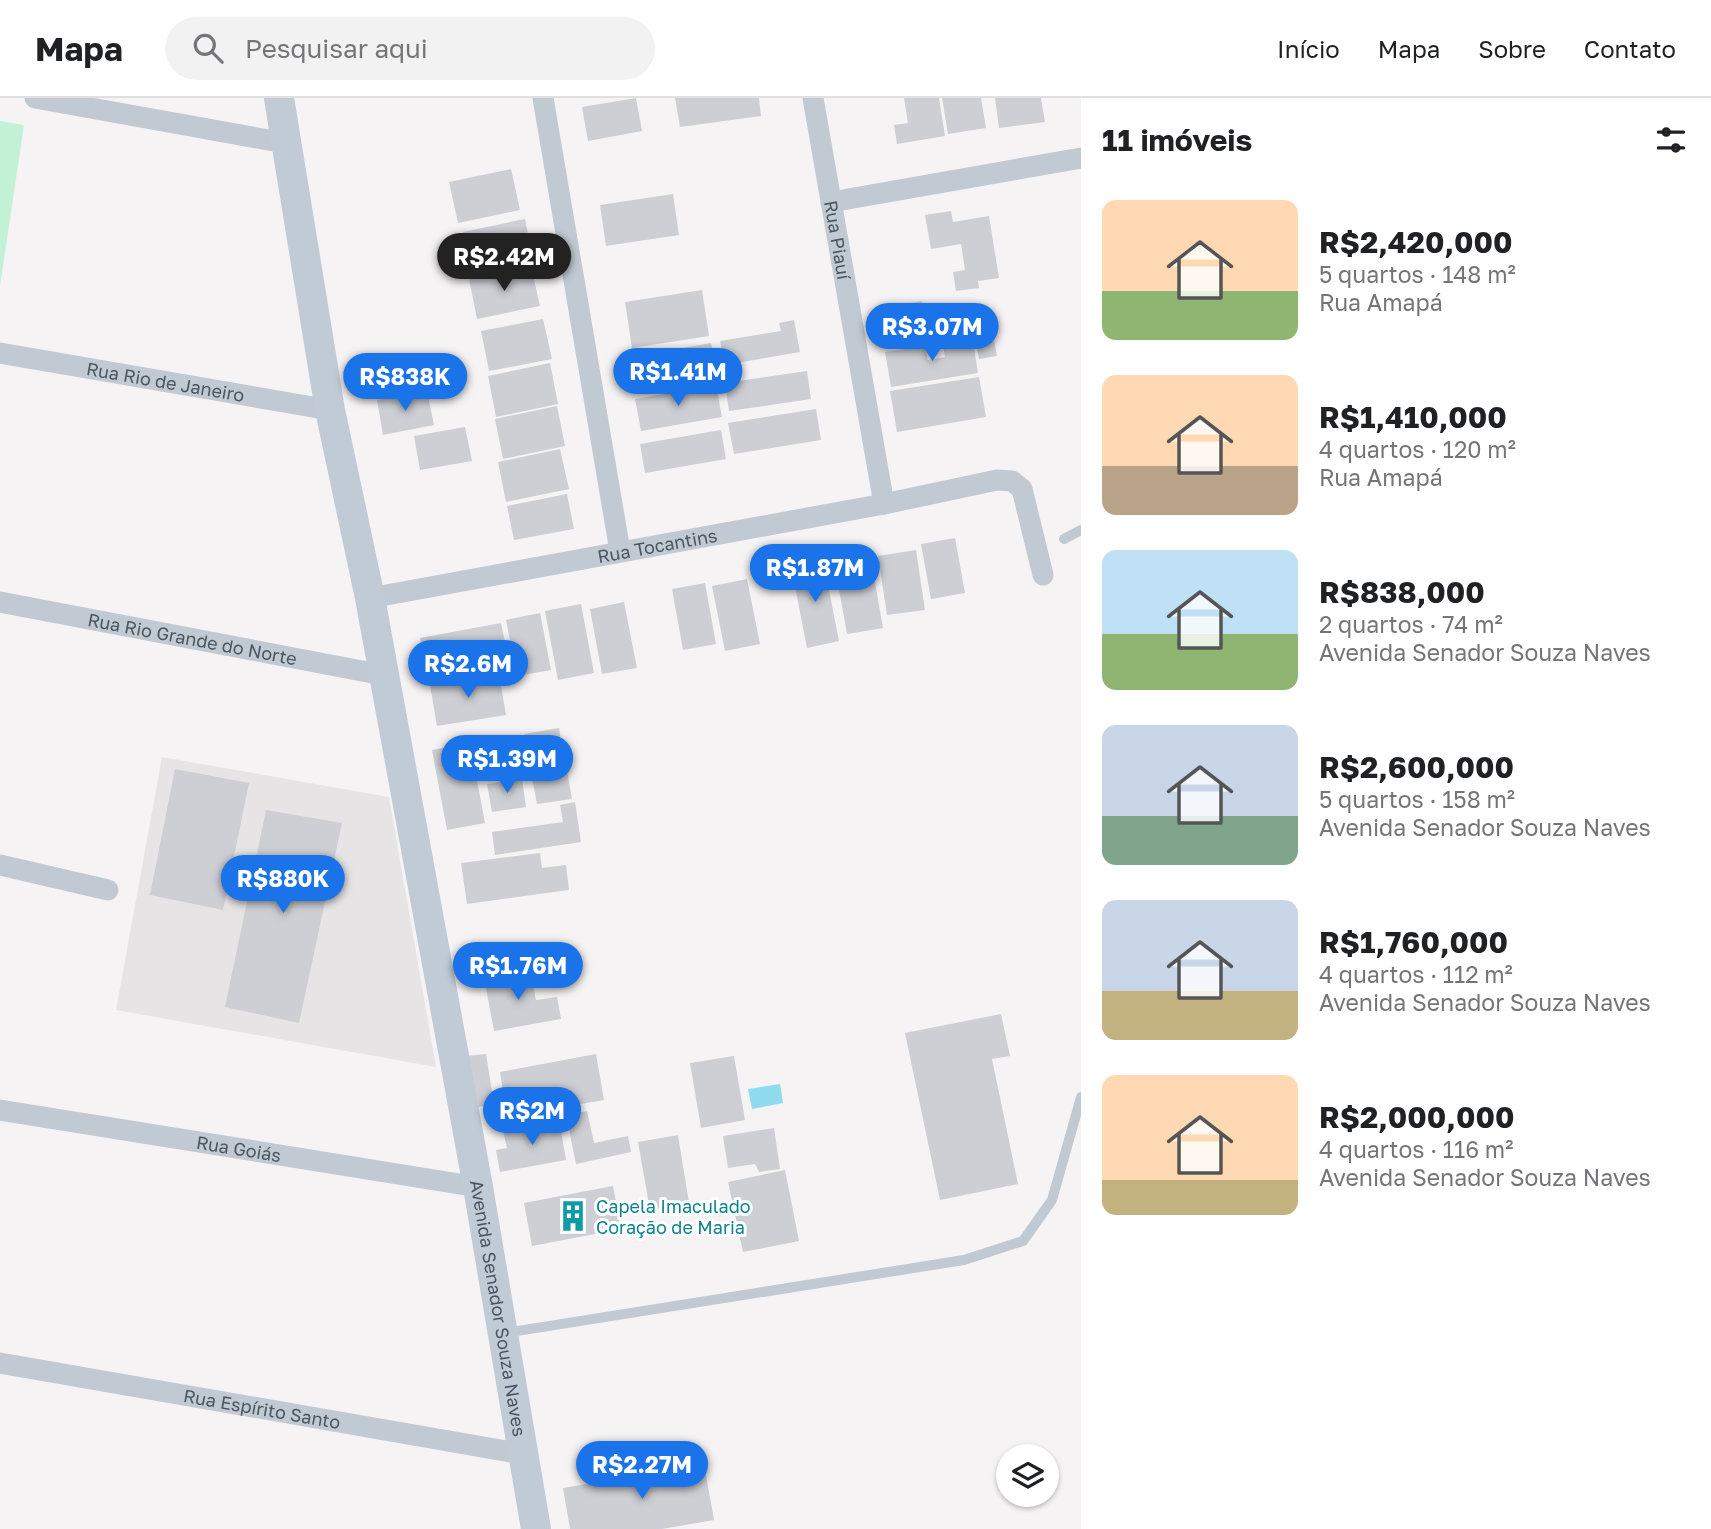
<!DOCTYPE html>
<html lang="pt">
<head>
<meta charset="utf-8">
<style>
  :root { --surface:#fff; --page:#f2f2f2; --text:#202124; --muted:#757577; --line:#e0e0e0; --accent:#1a73e8 }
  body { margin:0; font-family:"Golos Text",sans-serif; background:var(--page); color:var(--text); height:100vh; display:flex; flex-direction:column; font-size:26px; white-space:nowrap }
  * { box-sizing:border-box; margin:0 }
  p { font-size:23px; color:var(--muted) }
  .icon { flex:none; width:38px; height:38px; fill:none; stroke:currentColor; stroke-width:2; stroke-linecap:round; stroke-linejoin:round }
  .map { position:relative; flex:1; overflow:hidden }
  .sheet { display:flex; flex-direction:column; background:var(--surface); width:630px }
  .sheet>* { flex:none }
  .fabs { position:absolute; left:996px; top:1346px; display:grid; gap:14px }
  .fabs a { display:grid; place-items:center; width:63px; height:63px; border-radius:50%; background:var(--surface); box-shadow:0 2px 5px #0004; font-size:35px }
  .price { position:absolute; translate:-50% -60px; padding:0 16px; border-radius:24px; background:var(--accent); color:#fff; font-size:23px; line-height:46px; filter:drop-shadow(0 2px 4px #0008) }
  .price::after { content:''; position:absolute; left:50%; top:42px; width:21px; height:16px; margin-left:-10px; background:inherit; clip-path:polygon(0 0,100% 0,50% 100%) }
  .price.active { background:#222; color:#fff }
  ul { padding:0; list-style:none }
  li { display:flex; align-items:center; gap:21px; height:175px; padding:0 21px }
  li span { display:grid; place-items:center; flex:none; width:196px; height:140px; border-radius:14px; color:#555 }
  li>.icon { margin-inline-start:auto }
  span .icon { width:84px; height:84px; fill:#fffc; stroke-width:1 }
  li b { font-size:30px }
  h2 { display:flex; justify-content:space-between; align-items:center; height:84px; padding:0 21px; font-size:30px }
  header { display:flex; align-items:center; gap:42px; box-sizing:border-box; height:98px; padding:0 35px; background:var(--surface); border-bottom:2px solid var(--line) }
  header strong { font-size:33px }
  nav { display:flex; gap:38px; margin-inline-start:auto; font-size:24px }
  .search { width:490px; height:63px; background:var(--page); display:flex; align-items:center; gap:18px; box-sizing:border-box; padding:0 24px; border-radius:38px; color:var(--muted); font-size:26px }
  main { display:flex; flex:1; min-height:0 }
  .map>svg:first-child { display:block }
  .education { fill:#e6e4e5 }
  .green { fill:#c3f1d5 }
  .water { fill:#90daee }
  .building { fill:#cdcfd5 }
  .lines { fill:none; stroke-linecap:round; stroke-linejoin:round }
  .lane { stroke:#c1cad2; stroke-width:10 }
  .street { stroke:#c1cad2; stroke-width:21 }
  .secondary { stroke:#c1cbd6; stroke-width:30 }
  .labels { text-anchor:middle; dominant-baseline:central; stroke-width:6; stroke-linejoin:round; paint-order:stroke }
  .street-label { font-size:18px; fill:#4a5661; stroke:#fff }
  .culture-label { font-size:18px; fill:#0d838f; stroke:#fff; text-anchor:start }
</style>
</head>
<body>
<header>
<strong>Mapa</strong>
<div class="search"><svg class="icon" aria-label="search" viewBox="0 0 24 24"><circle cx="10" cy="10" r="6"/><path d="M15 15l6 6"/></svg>Pesquisar aqui</div>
<nav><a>Início</a><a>Mapa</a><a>Sobre</a><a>Contato</a></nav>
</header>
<main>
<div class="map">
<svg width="1081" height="1431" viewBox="0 0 1081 1431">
  <rect width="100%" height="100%" fill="#f5f3f3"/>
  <path class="education" d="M162,659L389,699L436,969L116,912Z"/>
  <path class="green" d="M0,23L24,27L0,188Z"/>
  <path class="water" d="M780,986L783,1005L752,1011L748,991Z"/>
  <path class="building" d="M636,0L642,33L588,43L582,9Z
    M675,0H759L761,18L680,29Z
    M904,0H939L945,38L897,46L894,27L908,25Z
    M942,0H981L986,30L948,36Z
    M995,0H1041L1045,24L999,30Z
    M511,71L520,112L458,125L449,84Z
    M673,96L679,137L606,148L600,107Z
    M951,113L953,124L989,118L999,180L978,183L979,190L956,193L953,174L965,172L961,146L931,151L925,117Z
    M525,121L533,161L471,174L463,134Z
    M531,168L540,208L477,221L469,181Z
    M702,192L709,238L632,250L625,204Z
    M922,203L923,213L945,209L951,238L914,245L913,236L899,239L901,247L882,250L875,211Z
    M543,221L552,261L489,273L481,233Z
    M794,222L800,254L725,267L720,243L781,233L779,225Z
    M991,225L997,258L979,261L973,228Z
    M972,238L978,275L891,289L885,254L925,248L928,262L945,259L942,244Z
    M711,245L717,276L638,290L632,259Z
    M550,265L558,306L496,319L488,278Z
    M807,273L811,301L729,313L725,285Z
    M979,279L986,319L897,334L890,293Z
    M716,287L722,319L641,333L635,301Z
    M427,293L434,327L383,337L377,302Z
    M557,308L565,348L503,361L495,321Z
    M816,311L821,342L734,356L728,325Z
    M465,329L472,363L420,372L414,338Z
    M721,332L726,361L645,375L640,346Z
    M560,351L569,391L506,404L498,364Z
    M567,396L574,431L514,442L507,408Z
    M955,440L965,495L931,501L921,446Z
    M916,452L925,512L887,517L878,458Z
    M870,456L883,530L847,536L834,463Z
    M823,462L839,543L807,550L791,468Z
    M747,481L760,546L725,553L712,488Z
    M705,485L716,546L683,552L672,491Z
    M624,504L637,570L602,576L590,511Z
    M581,506L594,575L558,582L545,513Z
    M540,515L551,572L517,578L506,522Z
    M501,525L509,565L427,580L420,540Z
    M499,576L506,617L437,628L430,587Z
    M559,630L563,657L529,663L524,636Z
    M512,637L517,665L482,670L477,643Z
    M470,645L485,725L447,732L432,652Z
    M175,671L249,685L223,812L150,797Z
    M567,673L572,701L537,706L532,679Z
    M522,681L526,709L492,714L487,686Z
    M575,704L581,744L495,757L492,734L563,724L560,707Z
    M266,712L342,725L299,925L225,909Z
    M540,755L542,770L566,767L569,792L467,806L461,765Z
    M530,871L536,902L557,899L561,921L494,933L484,880Z
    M1001,916L1010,958L992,961L1018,1086L940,1102L905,935Z
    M486,956L494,1006L473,1010L466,958Z
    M596,956L604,1002L558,1010L557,1001L506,1011L500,974Z
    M734,958L745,1022L701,1030L690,965Z
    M587,1013L594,1045L628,1038L631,1054L576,1066L566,1017Z
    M559,1022L566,1062L500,1074L496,1052L507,1050L503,1033Z
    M774,1030L780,1071L759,1074L755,1066L728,1070L723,1038Z
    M678,1037L689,1105L650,1112L638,1044Z
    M785,1072L799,1143L743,1154L728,1084Z
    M613,1088L621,1131L532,1148L524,1105Z
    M704,1366L714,1422L662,1431H570L563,1390Z"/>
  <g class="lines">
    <path class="lane" d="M1064,441L1081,432
      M505,1235L964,1162L1023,1143L1052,1102L1081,999"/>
    <g class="street">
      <path d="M35,0L285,45"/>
      <path d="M543,0L620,453"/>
      <path id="s1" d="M813,0L884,406"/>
      <path d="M831,104L1081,60"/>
      <path id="s2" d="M0,255L330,312"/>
      <path id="s3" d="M370,500L884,406L997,382L1012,383L1022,391L1043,477"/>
      <path id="s4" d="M0,504L383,577"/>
      <path d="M0,767L108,792"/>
      <path id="s5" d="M0,1012L478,1089"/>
      <path id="s6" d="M0,1265L523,1356"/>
    </g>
    <path class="secondary" id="s7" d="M279,0L330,312L370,500L478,1089L536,1431"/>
  </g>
  <defs>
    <symbol id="building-bare" viewBox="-9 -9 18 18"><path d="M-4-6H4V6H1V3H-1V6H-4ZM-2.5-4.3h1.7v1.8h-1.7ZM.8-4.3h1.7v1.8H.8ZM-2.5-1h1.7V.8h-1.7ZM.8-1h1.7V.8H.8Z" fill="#0f9aa8" stroke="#fff" stroke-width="2.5" paint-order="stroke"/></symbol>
  </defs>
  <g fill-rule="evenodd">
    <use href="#building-bare" x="551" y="1096" width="44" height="44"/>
  </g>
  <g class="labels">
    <g class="street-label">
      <text stroke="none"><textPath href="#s1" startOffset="144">Rua Piauí</textPath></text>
      <text stroke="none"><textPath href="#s2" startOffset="168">Rua Rio de Janeiro</textPath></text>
      <text stroke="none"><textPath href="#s3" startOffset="292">Rua Tocantins</textPath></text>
      <text stroke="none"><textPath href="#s4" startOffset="196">Rua Rio Grande do Norte</textPath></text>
      <text stroke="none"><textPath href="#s5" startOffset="242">Rua Goiás</textPath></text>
      <text stroke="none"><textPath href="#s7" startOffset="1230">Avenida Senador Souza Naves</textPath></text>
      <text stroke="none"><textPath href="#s6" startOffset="266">Rua Espírito Santo</textPath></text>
    </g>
    <g class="culture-label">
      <text x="596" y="1108">Capela Imaculado<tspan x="596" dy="21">Coração de Maria</tspan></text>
    </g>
  </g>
</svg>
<div class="fabs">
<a><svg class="icon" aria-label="layers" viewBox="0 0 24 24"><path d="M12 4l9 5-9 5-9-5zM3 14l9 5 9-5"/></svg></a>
</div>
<b class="price active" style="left:504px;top:195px">R$2.42M</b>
<b class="price" style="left:932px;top:265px">R$3.07M</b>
<b class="price" style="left:678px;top:310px">R$1.41M</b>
<b class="price" style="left:405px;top:315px">R$838K</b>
<b class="price" style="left:815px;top:506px">R$1.87M</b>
<b class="price" style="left:468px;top:602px">R$2.6M</b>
<b class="price" style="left:507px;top:697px">R$1.39M</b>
<b class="price" style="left:283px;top:817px">R$880K</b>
<b class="price" style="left:518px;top:904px">R$1.76M</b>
<b class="price" style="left:532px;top:1049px">R$2M</b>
<b class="price" style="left:642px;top:1403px">R$2.27M</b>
</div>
<section class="sheet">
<h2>11 imóveis<svg class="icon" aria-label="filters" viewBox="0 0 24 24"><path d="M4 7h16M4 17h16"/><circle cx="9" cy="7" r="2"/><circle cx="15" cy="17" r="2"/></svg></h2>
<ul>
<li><span style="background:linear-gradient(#ffd9b3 65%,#8fb573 0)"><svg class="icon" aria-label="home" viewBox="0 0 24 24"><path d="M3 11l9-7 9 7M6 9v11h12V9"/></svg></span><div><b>R$2,420,000</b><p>5 quartos · 148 m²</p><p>Rua Amapá</p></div></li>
<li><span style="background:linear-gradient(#ffd9b3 65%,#b9a48a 0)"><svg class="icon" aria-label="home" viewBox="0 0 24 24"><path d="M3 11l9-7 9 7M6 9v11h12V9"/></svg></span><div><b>R$1,410,000</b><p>4 quartos · 120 m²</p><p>Rua Amapá</p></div></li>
<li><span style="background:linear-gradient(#bfe0f5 60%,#8fb573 0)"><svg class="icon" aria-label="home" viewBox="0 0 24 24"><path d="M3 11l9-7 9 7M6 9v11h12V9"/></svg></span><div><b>R$838,000</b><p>2 quartos · 74 m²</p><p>Avenida Senador Souza Naves</p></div></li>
<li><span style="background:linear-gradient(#c9d6e8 65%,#7fa58c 0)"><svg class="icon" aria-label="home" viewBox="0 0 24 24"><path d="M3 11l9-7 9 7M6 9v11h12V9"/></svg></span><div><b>R$2,600,000</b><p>5 quartos · 158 m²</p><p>Avenida Senador Souza Naves</p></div></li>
<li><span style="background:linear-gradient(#c9d6e8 65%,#c2b280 0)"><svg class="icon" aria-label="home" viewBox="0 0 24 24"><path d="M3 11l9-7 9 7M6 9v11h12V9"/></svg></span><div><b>R$1,760,000</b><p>4 quartos · 112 m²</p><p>Avenida Senador Souza Naves</p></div></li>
<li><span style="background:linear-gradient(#ffd9b3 75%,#c2b280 0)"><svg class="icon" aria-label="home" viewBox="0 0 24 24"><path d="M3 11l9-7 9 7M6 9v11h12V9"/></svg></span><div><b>R$2,000,000</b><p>4 quartos · 116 m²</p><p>Avenida Senador Souza Naves</p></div></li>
</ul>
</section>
</main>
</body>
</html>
